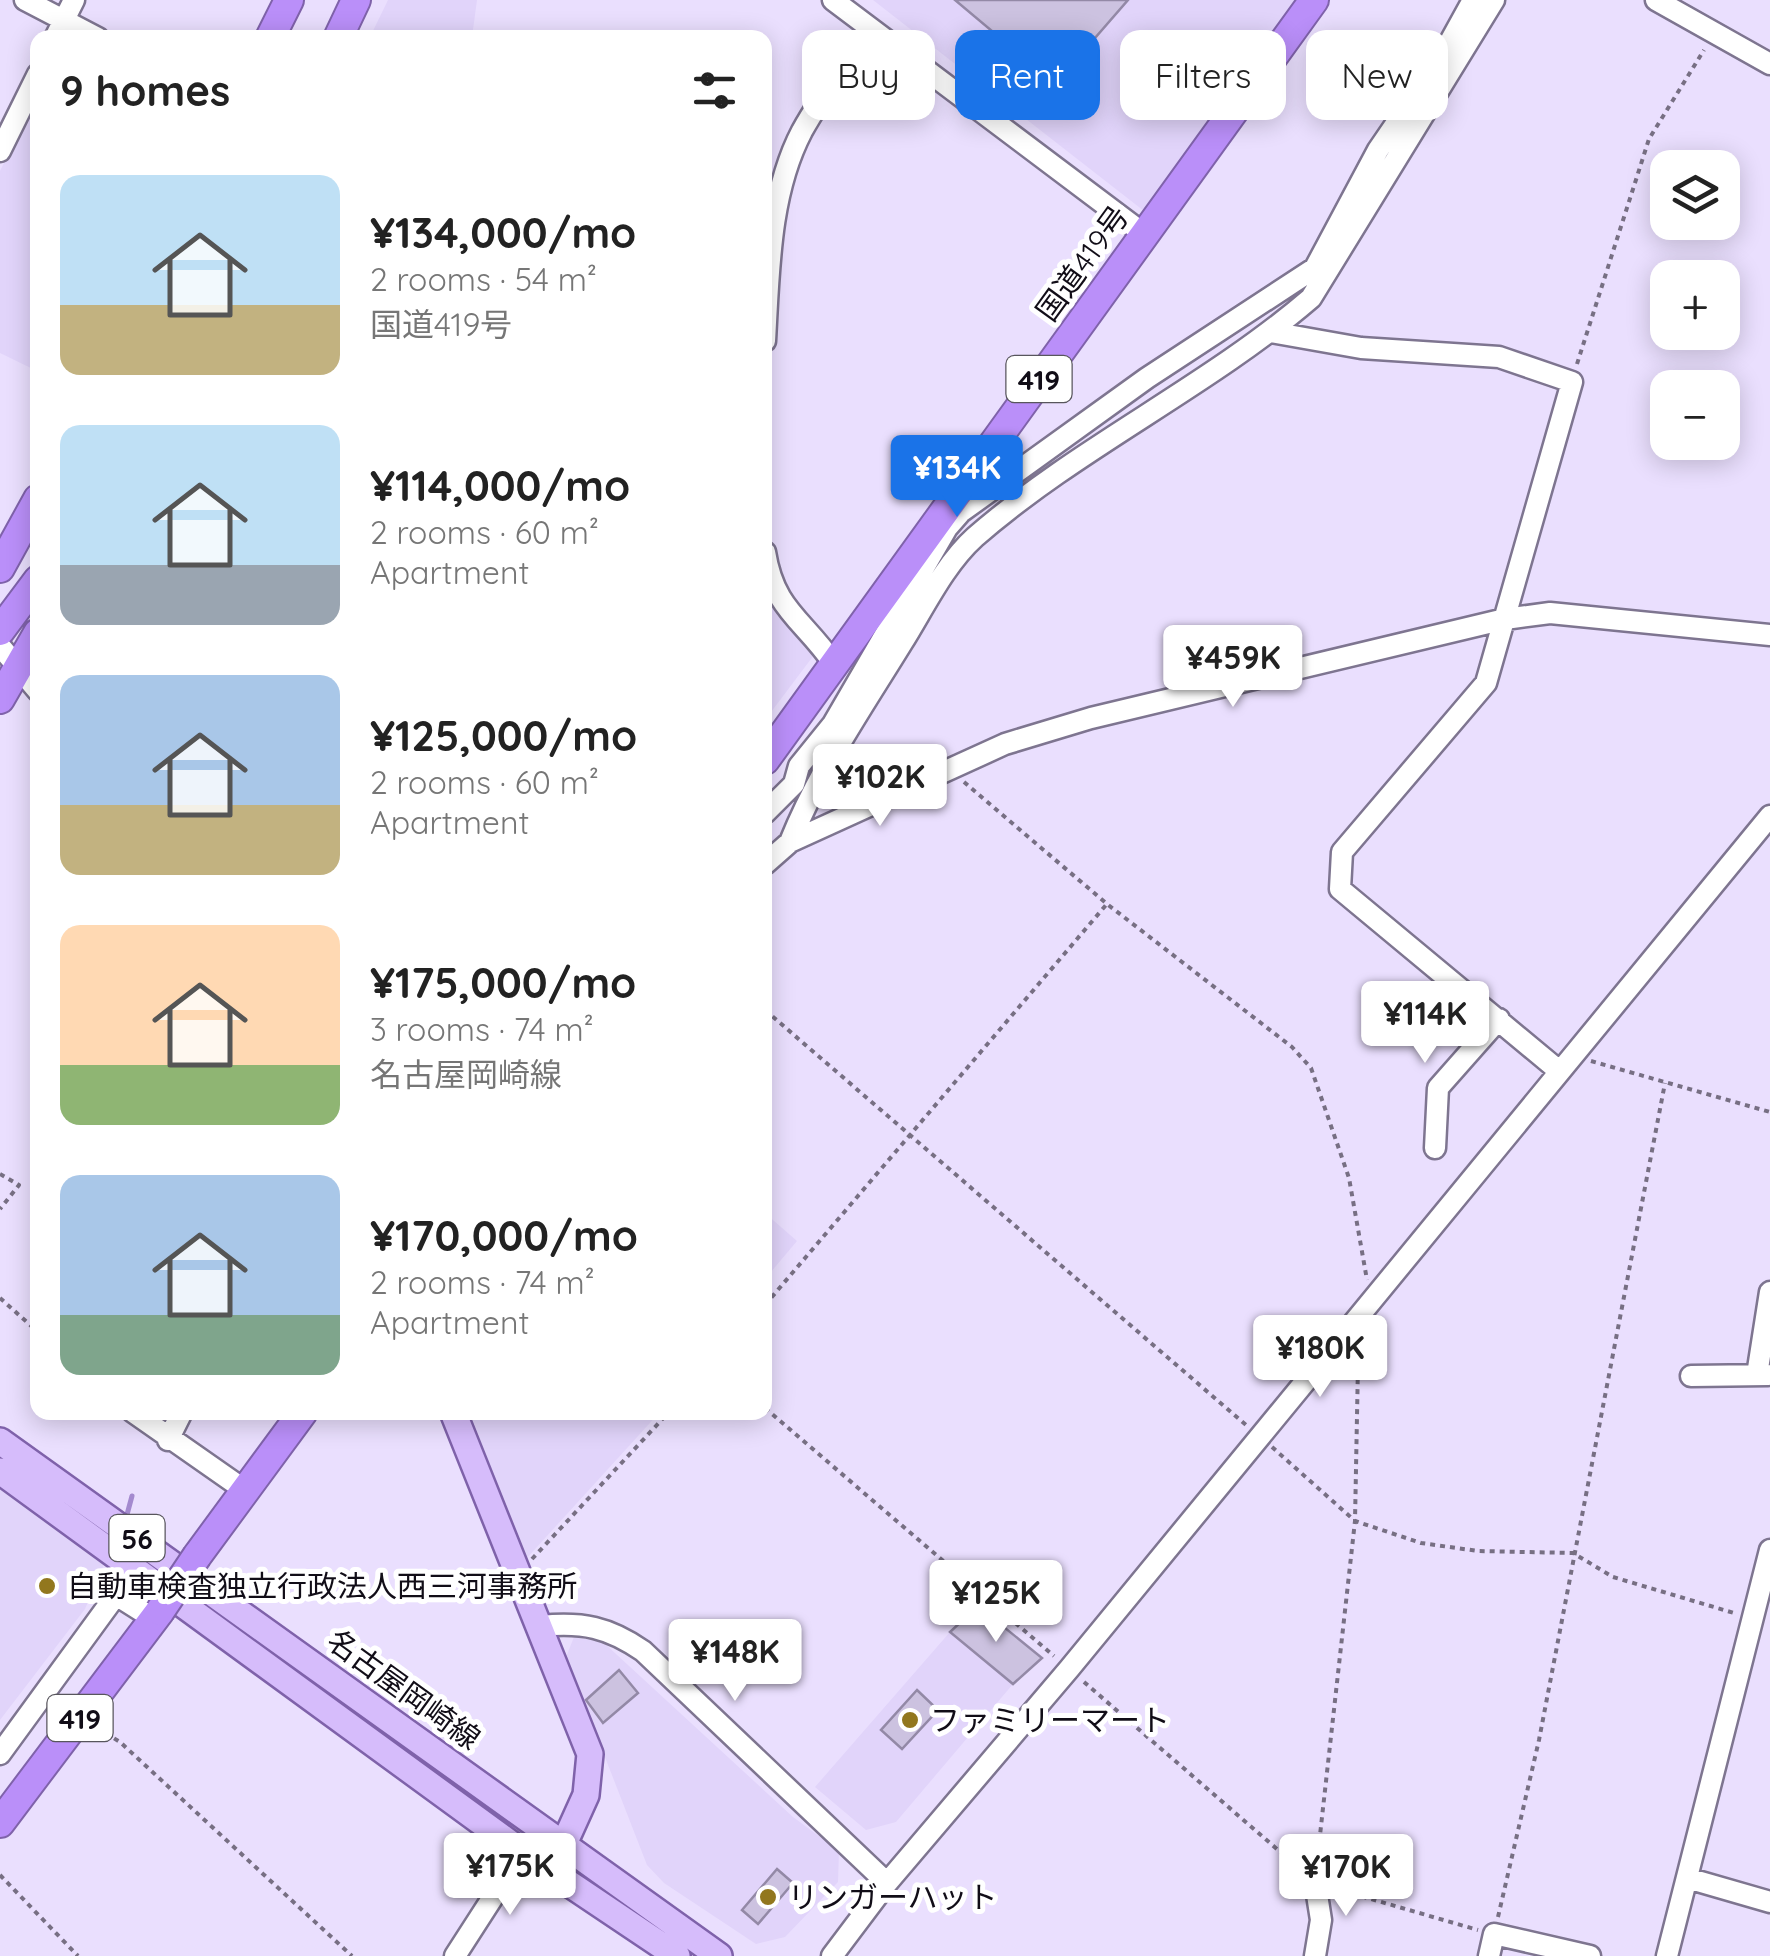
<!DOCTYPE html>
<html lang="en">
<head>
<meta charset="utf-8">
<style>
  :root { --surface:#fff; --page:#f6f6f6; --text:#222; --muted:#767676; --accent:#1a73e8 }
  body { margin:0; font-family:Quicksand,"Noto Sans JP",sans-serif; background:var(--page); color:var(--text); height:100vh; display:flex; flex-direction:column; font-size:38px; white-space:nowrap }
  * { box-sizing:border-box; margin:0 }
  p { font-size:32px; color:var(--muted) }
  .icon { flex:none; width:55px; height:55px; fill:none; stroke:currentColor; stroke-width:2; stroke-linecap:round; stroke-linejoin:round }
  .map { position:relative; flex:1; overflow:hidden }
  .sheet { position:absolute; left:30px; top:30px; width:742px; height:1390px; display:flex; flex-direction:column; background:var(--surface); border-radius:20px; box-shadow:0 5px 25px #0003 }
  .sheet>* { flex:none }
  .banner { position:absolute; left:802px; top:30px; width:818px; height:90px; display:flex; gap:20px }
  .fabs { position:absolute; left:1650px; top:150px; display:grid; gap:20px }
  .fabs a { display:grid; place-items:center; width:90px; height:90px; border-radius:20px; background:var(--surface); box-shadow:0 5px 25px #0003; font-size:50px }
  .price { position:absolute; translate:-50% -85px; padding:0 22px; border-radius:10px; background:#fff; color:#222; font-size:32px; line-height:65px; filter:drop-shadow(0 2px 5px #0008) }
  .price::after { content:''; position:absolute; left:50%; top:60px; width:30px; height:22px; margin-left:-15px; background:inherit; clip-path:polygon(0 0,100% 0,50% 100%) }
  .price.active { background:var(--accent); color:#fff }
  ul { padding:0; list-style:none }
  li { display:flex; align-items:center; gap:30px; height:250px; padding:0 30px }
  li span { display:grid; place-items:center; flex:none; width:280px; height:200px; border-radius:20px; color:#555 }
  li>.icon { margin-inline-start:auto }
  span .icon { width:120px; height:120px; fill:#fffc; stroke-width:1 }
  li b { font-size:42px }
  h2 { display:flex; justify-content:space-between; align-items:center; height:120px; padding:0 30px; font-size:42px }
  .pill { padding:0 35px; border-radius:20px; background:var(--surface); box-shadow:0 5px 25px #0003; font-size:35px; line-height:90px }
  .pill.active { background:var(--accent); color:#fff }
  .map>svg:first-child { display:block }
  .built { fill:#e1d4fa }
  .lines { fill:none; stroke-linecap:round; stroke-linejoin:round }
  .stream { stroke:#a48acf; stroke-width:5 }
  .building { fill:#ccc2e0; stroke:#9389a6; stroke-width:2.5 }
  .minor-casing { stroke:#7e7590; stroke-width:25 }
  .major-casing { stroke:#7f62aa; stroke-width:30 }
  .highway-casing { stroke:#7f62aa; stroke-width:32 }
  .path { stroke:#776f83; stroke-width:4; stroke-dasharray:5 5; stroke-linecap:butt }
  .minor { stroke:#fff; stroke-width:20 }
  .major { stroke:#d6bcfb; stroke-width:25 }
  .highway { stroke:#ba8ff9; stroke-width:28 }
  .highway-bridge-casing { stroke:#7f62aa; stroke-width:32; stroke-linecap:butt }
  .highway-bridge { stroke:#ba8ff9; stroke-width:28 }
  .poi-dot { fill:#92771e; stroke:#fff; stroke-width:4 }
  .labels { text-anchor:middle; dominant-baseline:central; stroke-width:10; stroke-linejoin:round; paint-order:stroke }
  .shield { fill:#fff; stroke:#58565d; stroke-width:2.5 }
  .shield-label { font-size:28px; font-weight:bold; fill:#110d17 }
  .street-label { font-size:30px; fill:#110d17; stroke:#fff }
  .poi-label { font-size:30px; fill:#110d17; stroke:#fff; text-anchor:start }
</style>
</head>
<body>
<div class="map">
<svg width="1770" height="1956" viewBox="0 0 1770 1956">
  <rect width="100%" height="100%" fill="#eadffe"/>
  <path class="built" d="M388,0H477L472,37H370Z
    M873,0H1296L1144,211Z
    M33,104L37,106V371L0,353V171Z
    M765,591L814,655L765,720Z
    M765,1213L797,1241L765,1279Z
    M470,1413H659L526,1559Z
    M0,1480L105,1562L85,1609L0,1720Z
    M950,1632L1013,1684L896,1822L866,1830L815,1787Z
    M574,1637L603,1642L793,1817L839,1851L838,1882L785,1937L756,1944L664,1883L647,1865L566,1657Z"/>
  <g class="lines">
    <path class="stream" d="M125,1522L132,1496"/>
  </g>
  <path class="building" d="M955,0H1128L1055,84Z
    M978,1606L1042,1658L1013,1684L950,1632Z
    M619,1670L638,1693L603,1723L586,1700Z
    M917,1690L938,1710L902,1749L881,1730Z
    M777,1869L793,1883L758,1924L742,1910Z"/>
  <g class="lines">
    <defs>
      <path id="minor" d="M25,0L98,38
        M833,0L1144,234
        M1656,0L1770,64
        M55,38L74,0
        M0,151L38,74
        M1271,332L1361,348L1499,357L1572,382L1486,683L1342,852L1340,889L1558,1070
        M765,341C769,271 769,194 802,131C822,95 847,62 870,28
        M765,552C774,610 803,619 834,664
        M0,646L38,691
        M765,813L794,784L799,766L833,724L947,528L961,512L1147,378L1315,268L1378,150L1441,58L1473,0
        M790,842C818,772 862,708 902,643C924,608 944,565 975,537C1077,448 1209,386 1311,298L1494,0
        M765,864L790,842L1005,744L1091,718L1505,619L1550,613L1770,635
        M1435,1148L1438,1088L1499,1019
        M1757,1375L1770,1292
        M1691,1376L1768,1375
        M133,1412L246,1491
        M168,1440L182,1412
        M541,1626C583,1622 608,1627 643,1651L887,1883
        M0,1754L116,1595L154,1619
        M1687,1878L1770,1902
        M455,1956L522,1852
        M832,1956L887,1883L1069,1669L1770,816
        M1315,1956L1321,1920L1315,1882
        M1489,1956L1494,1934L1590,1956
        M1667,1956L1770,1550"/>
      <path id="major" d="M453,1412L590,1754L586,1795L563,1846
        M0,1441L719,1956
        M0,1471L522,1852L677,1956"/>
      <path id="highway" d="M270,38L289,0
        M338,38L356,0
        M0,568L38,499
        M0,631L38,580
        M0,699L38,633
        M765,760L1314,0
        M197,1556L303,1412
        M0,1823L160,1611"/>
    </defs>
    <use href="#minor" class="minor-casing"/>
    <use href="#major" class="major-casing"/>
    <use href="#highway" class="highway-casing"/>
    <path class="path" d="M1577,364L1649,139L1704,50
      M964,782L1107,904L1292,1047L1311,1068L1349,1178L1367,1280
      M765,1010L1246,1425
      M1591,1061L1770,1112
      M0,1174L19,1185L0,1209
      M0,1298L38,1332
      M765,1305L1106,905
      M765,1408L1054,1656
      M1272,1447L1355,1521L1421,1543L1478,1551L1573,1553L1613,1577L1734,1613
      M532,1559L669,1412
      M1084,1682L1300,1869
      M97,1728L120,1742L352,1956
      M1317,1862L1355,1521L1358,1364L1351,1356
      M0,1875L78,1956
      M1333,1888L1478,1930
      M1498,1917L1539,1740L1665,1083"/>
    <use href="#minor" class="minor"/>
    <use href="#major" class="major"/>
    <use href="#highway" class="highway"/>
    <defs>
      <path id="highway-bridge" d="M160,1611L197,1556"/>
    </defs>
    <use href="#highway-bridge" class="highway-bridge-casing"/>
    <use href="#highway-bridge" class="highway-bridge"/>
  </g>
  <g class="poi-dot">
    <circle cx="47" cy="1586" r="10"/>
    <circle cx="910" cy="1720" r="10"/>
    <circle cx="768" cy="1897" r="10"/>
  </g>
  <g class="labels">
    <g class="shield">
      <rect x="1006.5" y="356" width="65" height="46" rx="8"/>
      <rect x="109.5" y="1515" width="55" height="46" rx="8"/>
      <rect x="47.5" y="1695" width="65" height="46" rx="8"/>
    </g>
    <g class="shield-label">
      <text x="1039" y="379">419</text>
      <text x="137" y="1538">56</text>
      <text x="80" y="1718">419</text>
    </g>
    <g class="street-label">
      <text transform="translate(1082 263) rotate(-54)">国道419号</text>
      <text transform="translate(404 1689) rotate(36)">名古屋岡崎線</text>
    </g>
    <g class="poi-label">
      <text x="67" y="1586">自動車検査独立行政法人西三河事務所</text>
      <text x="930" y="1720">ファミリーマート</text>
      <text x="788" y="1897">リンガーハット</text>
    </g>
  </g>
</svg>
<div class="fabs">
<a><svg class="icon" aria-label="layers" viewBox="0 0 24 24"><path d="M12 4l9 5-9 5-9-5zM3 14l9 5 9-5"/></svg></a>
<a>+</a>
<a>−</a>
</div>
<b class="price active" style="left:957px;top:520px">¥134K</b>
<b class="price" style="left:1233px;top:710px">¥459K</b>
<b class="price" style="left:880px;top:829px">¥102K</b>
<b class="price" style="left:1425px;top:1066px">¥114K</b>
<b class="price" style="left:1320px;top:1400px">¥180K</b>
<b class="price" style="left:996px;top:1645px">¥125K</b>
<b class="price" style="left:735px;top:1704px">¥148K</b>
<b class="price" style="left:510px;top:1918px">¥175K</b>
<b class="price" style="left:1346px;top:1919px">¥170K</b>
<div class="banner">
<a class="pill">Buy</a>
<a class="pill active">Rent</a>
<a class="pill">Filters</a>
<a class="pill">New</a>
</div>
<section class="sheet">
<h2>9 homes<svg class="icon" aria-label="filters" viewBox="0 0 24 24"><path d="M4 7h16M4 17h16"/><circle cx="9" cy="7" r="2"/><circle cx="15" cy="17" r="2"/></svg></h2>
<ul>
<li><span style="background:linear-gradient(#bfe0f5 65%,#c2b280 0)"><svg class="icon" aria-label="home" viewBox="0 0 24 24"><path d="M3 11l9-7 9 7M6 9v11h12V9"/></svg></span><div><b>¥134,000/mo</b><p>2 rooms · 54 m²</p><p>国道419号</p></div></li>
<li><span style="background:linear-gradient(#bfe0f5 70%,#9aa5b1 0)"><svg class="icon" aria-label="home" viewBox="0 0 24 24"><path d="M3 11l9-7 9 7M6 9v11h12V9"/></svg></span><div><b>¥114,000/mo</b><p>2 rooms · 60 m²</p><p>Apartment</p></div></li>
<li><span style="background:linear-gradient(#a9c7e8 65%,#c2b280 0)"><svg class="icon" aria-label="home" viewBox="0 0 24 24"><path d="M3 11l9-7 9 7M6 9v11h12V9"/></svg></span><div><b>¥125,000/mo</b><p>2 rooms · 60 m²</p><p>Apartment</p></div></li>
<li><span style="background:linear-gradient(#ffd9b3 70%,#8fb573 0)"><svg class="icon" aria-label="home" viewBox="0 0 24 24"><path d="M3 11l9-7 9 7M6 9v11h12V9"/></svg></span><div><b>¥175,000/mo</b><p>3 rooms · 74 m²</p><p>名古屋岡崎線</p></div></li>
<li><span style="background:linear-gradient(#a9c7e8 70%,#7fa58c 0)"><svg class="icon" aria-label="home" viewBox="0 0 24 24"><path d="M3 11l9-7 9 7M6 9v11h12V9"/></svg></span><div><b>¥170,000/mo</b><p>2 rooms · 74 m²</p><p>Apartment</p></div></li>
</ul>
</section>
</div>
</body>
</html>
